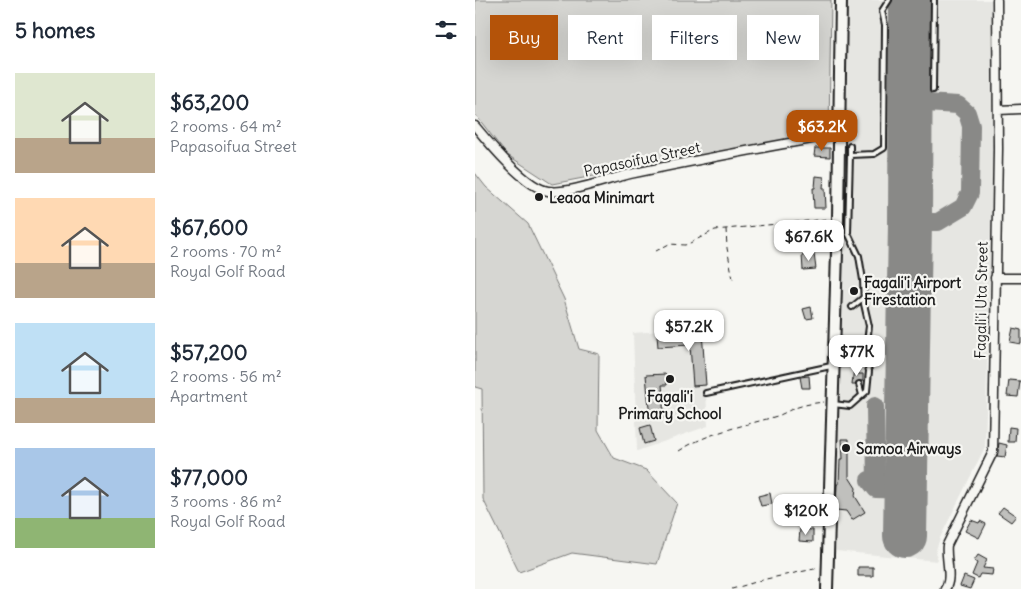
<!DOCTYPE html>
<html lang="en">
<head>
<meta charset="utf-8">
<style>
  :root { --surface:#fff; --page:#f2f2f3; --text:#1f2937; --muted:#747a83; --accent:#b45309 }
  body { margin:0; font-family:Delius,sans-serif; background:var(--page); color:var(--text); height:100vh; display:flex; flex-direction:column; font-size:19px; white-space:nowrap }
  * { box-sizing:border-box; margin:0 }
  p { font-size:16px; color:var(--muted) }
  .icon { flex:none; width:28px; height:28px; fill:none; stroke:currentColor; stroke-width:2; stroke-linecap:round; stroke-linejoin:round }
  .map { position:relative; flex:1; overflow:hidden }
  .sheet { display:flex; flex-direction:column; background:var(--surface); width:475px }
  .sheet>* { flex:none }
  .hud { position:absolute; left:15px; top:15px; width:455px; height:45px; display:flex; gap:10px }
  .price { position:absolute; translate:-50% -42px; padding:0 11px; border-radius:10px; background:#fff; color:#222; font-size:16px; line-height:32px; filter:drop-shadow(0 1px 2px #0008) }
  .price::after { content:''; position:absolute; left:50%; top:30px; width:15px; height:11px; margin-left:-8px; background:inherit; clip-path:polygon(0 0,100% 0,50% 100%) }
  .price.on { background:var(--accent); color:#fff }
  ul { padding:0; list-style:none }
  li { display:flex; align-items:center; gap:15px; height:125px; padding:0 15px }
  li span { display:grid; place-items:center; flex:none; width:140px; height:100px; border-radius:0px; color:#555 }
  li>.icon { margin-inline-start:auto }
  span .icon { width:60px; height:60px; fill:#fffc; stroke-width:1 }
  li b { font-size:21px }
  h2 { display:flex; justify-content:space-between; align-items:center; height:60px; padding:0 15px; font-size:21px }
  .chip { padding:0 18px; border-radius:0px; background:var(--surface); box-shadow:0 5px 20px #0002; font-size:18px; line-height:45px }
  .chip.on { background:var(--accent); color:#fff }
  main { display:flex; flex:1; min-height:0 }
  .map>svg:first-child { display:block }
  .built { fill:#e6e6e2 }
  .green { fill:#d6d6d2; stroke:#797977 }
  .lines { fill:none; stroke-linecap:round; stroke-linejoin:round }
  .taxiway { stroke:#898987; stroke-width:18 }
  .runway { stroke:#898987; stroke-width:44 }
  .building { fill:#c0c0bd; stroke:#1c1c1c }
  .lane-casing { stroke:#1c1c1c; stroke-width:8 }
  .street-casing { stroke:#1c1c1c; stroke-width:11 }
  .secondary-casing { stroke:#1c1c1c; stroke-width:14 }
  .path { stroke:#1c1c1c; stroke-width:1; stroke-dasharray:5 4; stroke-linecap:butt }
  .lane { stroke:#f6f6f2; stroke-width:4 }
  .street { stroke:#f6f6f2; stroke-width:8 }
  .secondary { stroke:#f6f6f2; stroke-width:10 }
  .poi-dot { fill:#1c1c1c; stroke:#f6f6f2; stroke-width:2 }
  .labels { text-anchor:middle; dominant-baseline:central; stroke-width:4.5; stroke-linejoin:round; paint-order:stroke }
  .street-label { font-size:15px; fill:#1c1c1c; stroke:#f6f6f2 }
  .poi-label { font-size:15px; font-weight:bold; fill:#1c1c1c; stroke:#f6f6f2; text-anchor:start }
</style>
</head>
<body>
<main>
<section class="sheet">
<h2>5 homes<svg class="icon" aria-label="filters" viewBox="0 0 24 24"><path d="M4 7h16M4 17h16"/><circle cx="9" cy="7" r="2"/><circle cx="15" cy="17" r="2"/></svg></h2>
<ul>
<li><span style="background:linear-gradient(#dfe7d0 65%,#b9a48a 0)"><svg class="icon" aria-label="home" viewBox="0 0 24 24"><path d="M3 11l9-7 9 7M6 9v11h12V9"/></svg></span><div><b>$63,200</b><p>2 rooms · 64 m²</p><p>Papasoifua Street</p></div></li>
<li><span style="background:linear-gradient(#ffd9b3 65%,#b9a48a 0)"><svg class="icon" aria-label="home" viewBox="0 0 24 24"><path d="M3 11l9-7 9 7M6 9v11h12V9"/></svg></span><div><b>$67,600</b><p>2 rooms · 70 m²</p><p>Royal Golf Road</p></div></li>
<li><span style="background:linear-gradient(#bfe0f5 75%,#b9a48a 0)"><svg class="icon" aria-label="home" viewBox="0 0 24 24"><path d="M3 11l9-7 9 7M6 9v11h12V9"/></svg></span><div><b>$57,200</b><p>2 rooms · 56 m²</p><p>Apartment</p></div></li>
<li><span style="background:linear-gradient(#a9c7e8 70%,#8fb573 0)"><svg class="icon" aria-label="home" viewBox="0 0 24 24"><path d="M3 11l9-7 9 7M6 9v11h12V9"/></svg></span><div><b>$77,000</b><p>3 rooms · 86 m²</p><p>Royal Golf Road</p></div></li>
</ul>
</section>
<div class="map">
<svg width="546" height="589" viewBox="0 0 546 589">
  <rect width="100%" height="100%" fill="#f6f6f2"/>
  <filter id="ink" filterUnits="userSpaceOnUse"><feTurbulence type="fractalNoise" baseFrequency=".02" numOctaves="2"/><feDisplacementMap in="SourceGraphic" scale="10" xChannelSelector="R" yChannelSelector="G"/><feConvolveMatrix kernelMatrix="1 2 1 2 8 2 1 2 1" color-interpolation-filters="sRGB"/></filter>
  <g filter="url(#ink)">
    <path class="built" d="M371,0H516L518,159L510,447L465,538L461,550L462,561L361,551L362,484H364L365,459L361,457Z
      M227,328L233,426L162,451L158,333Z"/>
    <path class="green" d="M0,0H356L354,131L77,184L31,154L0,114Z
      M0,173L11,187L53,224L89,299L104,349L124,354L123,430L139,458L171,470L202,503L182,564L97,553L44,572L8,499L7,389L0,387Z"/>
    <g class="lines">
      <path class="taxiway" d="M434,102L483,105L492,113L496,126L495,193L488,207L463,222H435
        M400,406L401,489
        M394,480L401,489L431,490"/>
      <path class="runway" d="M430,536L435,222L436,0"/>
    </g>
    <path class="building" d="M340,148H355V157L339,156Z
      M341,176L349,177L348,188H350L351,208H339L338,188H340Z
      M314,223H331V233H314Z
      M339,254L341,269L328,270L327,255Z
      M336,307L338,318L331,319L328,309Z
      M538,328L546,330V344L535,342Z
      M227,332L231,385L218,386L215,345L183,347L182,335Z
      M379,368H384L383,374H388V381H383L380,385H377Z
      M191,374L192,385H187L188,396H191L192,404H188L189,418L175,419L171,375Z
      M334,376L335,388H327L325,377Z
      M534,380L545,381L543,397L532,396Z
      M175,425L179,441L169,444L165,428Z
      M534,427L541,428L540,442H533Z
      M367,439H374V477L381,488L380,496L390,512L377,520L371,511L361,510L362,484H364L365,459H368Z
      M524,443L532,445L530,457L522,456Z
      M295,493L297,504L286,506L283,496Z
      M528,507L541,516L536,522L523,513Z
      M339,510H347V522H339Z
      M496,520L504,523L505,521L511,524L504,538L490,531Z
      M325,529L338,530V542L324,541Z
      M503,555L512,560L508,568L518,569L517,575L505,574L503,578L497,575L502,563L499,561Z
      M383,567H398V576H383Z
      M489,576L499,580L495,589L485,586Z"/>
    <g class="lines">
      <defs>
        <path id="lane" d="M458,90L459,0
          M375,155V146
          M377,307L388,298
          M384,384L387,395
          M231,393L356,366
          M358,404L375,406L392,391L394,371L390,357L394,326L389,304L388,280L384,256L373,233L375,155L399,154L409,148L410,25L407,11L414,0"/>
        <path id="street" d="M523,110L546,109
          M0,126C14,143 51,188 73,191C94,194 133,179 155,174C224,159 294,147 363,134
          M520,278H546
          M470,589C478,578 470,558 472,545L518,452L523,149L522,0"/>
        <path id="secondary" d="M352,589L363,218L366,0"/>
      </defs>
      <use href="#lane" class="lane-casing"/>
      <use href="#street" class="street-casing"/>
      <use href="#secondary" class="secondary-casing"/>
      <path class="path" d="M251,229L252,248L258,279
        M181,251L194,244L210,245L215,243L240,230L354,219
        M204,451C233,432 269,426 302,416C309,414 315,409 323,407C332,404 340,403 349,402
        M257,589L291,579L344,568"/>
      <use href="#lane" class="lane"/>
      <use href="#street" class="street"/>
      <use href="#secondary" class="secondary"/>
    </g>
  </g>
  <g class="poi-dot">
    <circle cx="64" cy="197" r="5"/>
    <circle cx="379" cy="291" r="5"/>
    <circle cx="195" cy="379" r="5"/>
    <circle cx="371" cy="448" r="5"/>
  </g>
  <g class="labels">
    <g class="street-label">
      <text transform="translate(167 159) rotate(-12)">Papasoifua Street</text>
      <text transform="translate(506 300) rotate(-89)">Fagali'i Uta Street</text>
    </g>
    <g class="poi-label">
      <text x="74" y="197">Leaoa Minimart</text>
      <text x="389" y="282">Fagali'i Airport<tspan x="389" dy="17">Firestation</tspan></text>
      <text x="195" y="396" text-anchor="middle">Fagali'i<tspan x="195" dy="17">Primary School</tspan></text>
      <text x="381" y="448">Samoa Airways</text>
    </g>
  </g>
</svg>
<b class="price on" style="left:347px;top:152px">$63.2K</b>
<b class="price" style="left:334px;top:262px">$67.6K</b>
<b class="price" style="left:214px;top:352px">$57.2K</b>
<b class="price" style="left:382px;top:377px">$77K</b>
<b class="price" style="left:331px;top:536px">$120K</b>
<div class="hud">
<a class="chip on">Buy</a>
<a class="chip">Rent</a>
<a class="chip">Filters</a>
<a class="chip">New</a>
</div>
</div>
</main>
</body>
</html>
